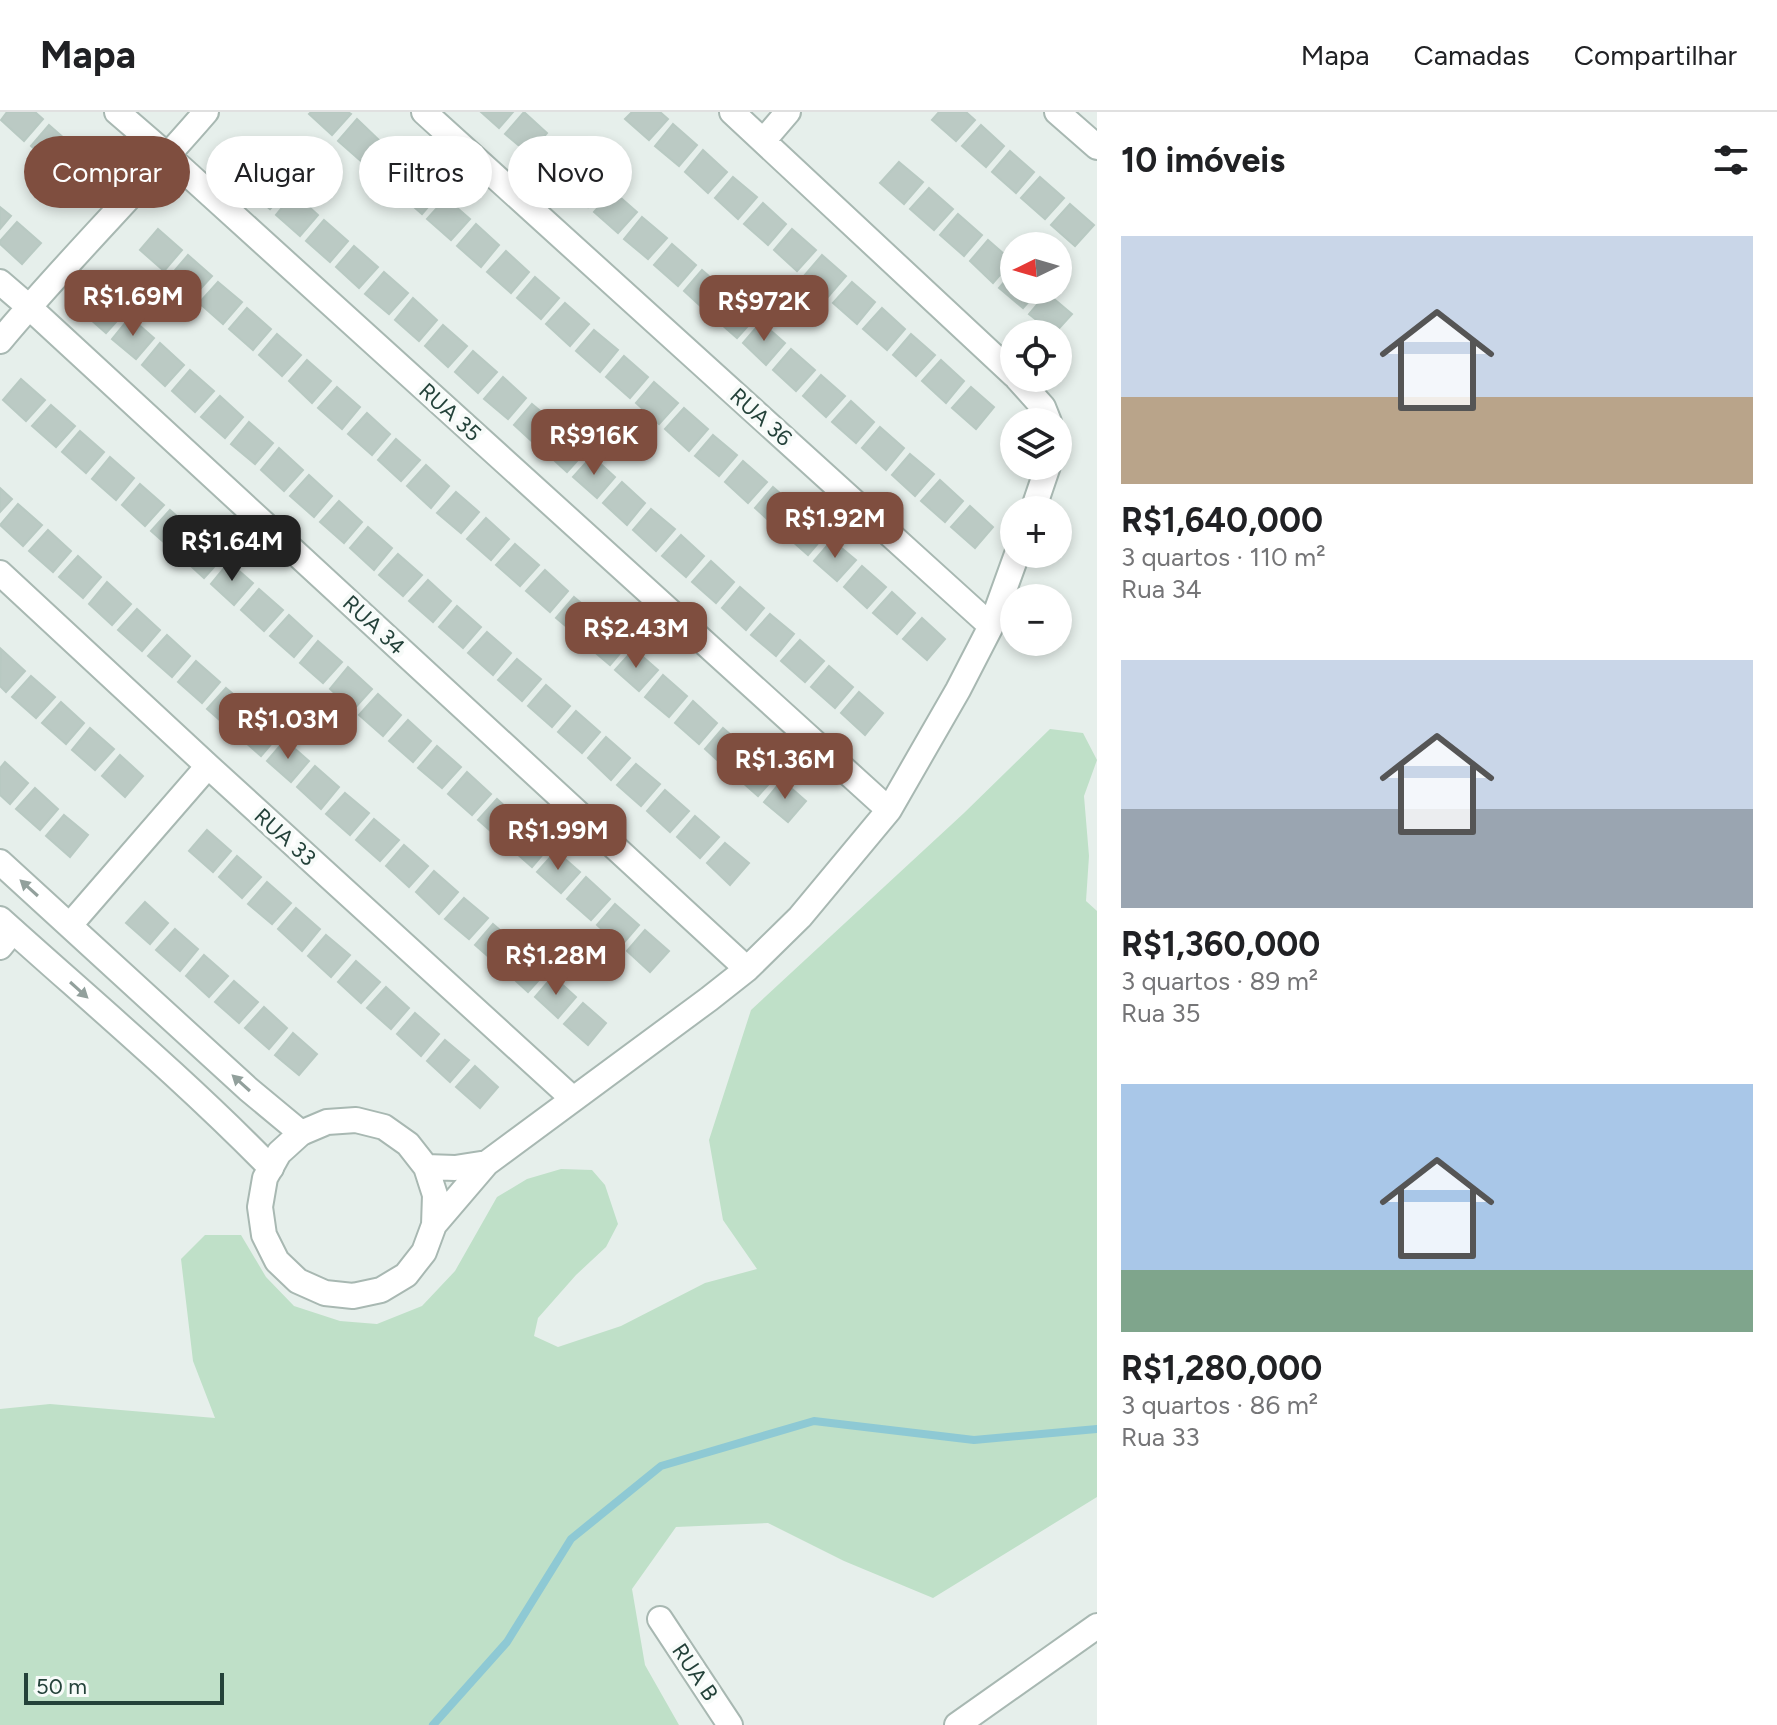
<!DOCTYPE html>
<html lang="pt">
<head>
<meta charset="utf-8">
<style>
  :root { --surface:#fff; --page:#f2f2f2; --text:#202124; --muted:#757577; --line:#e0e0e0; --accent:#7f4e3f }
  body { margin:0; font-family:Figtree,sans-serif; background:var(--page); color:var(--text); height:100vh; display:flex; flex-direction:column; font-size:30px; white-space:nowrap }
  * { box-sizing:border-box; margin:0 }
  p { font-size:26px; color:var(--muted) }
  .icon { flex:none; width:44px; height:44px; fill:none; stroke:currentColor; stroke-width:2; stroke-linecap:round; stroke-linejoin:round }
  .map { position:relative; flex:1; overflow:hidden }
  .side { display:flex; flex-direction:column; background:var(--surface); width:680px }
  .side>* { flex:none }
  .top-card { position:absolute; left:24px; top:24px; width:760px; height:72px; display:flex; gap:16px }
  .needle { width:52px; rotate:265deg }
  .controls { position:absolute; left:1000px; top:120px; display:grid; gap:16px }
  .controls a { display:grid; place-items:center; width:72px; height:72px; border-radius:50%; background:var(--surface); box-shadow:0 4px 12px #0003; font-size:40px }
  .scale { position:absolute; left:24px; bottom:20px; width:200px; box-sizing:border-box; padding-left:8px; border:4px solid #24423a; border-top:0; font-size:22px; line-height:28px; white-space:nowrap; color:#24423a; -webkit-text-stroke:6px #f7fbf9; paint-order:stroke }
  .price { position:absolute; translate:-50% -68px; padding:0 18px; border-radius:16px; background:var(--accent); color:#fff; font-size:26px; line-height:52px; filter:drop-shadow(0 2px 4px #0008) }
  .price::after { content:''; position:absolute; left:50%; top:48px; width:24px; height:18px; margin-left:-12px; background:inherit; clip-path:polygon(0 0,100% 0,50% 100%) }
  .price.selected { background:#222; color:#fff }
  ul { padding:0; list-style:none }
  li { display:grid; align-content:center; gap:16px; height:424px; padding:0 24px }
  li span { display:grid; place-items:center; height:248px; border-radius:0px; color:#555 }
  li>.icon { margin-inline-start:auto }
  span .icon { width:144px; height:144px; fill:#fffc; stroke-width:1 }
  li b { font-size:34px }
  h2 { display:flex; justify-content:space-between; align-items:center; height:96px; padding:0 24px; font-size:34px }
  .pill { padding:0 28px; border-radius:36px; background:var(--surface); box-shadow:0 4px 12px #0003; font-size:28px; line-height:72px }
  .pill.selected { background:var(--accent); color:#fff }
  header { display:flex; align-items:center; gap:48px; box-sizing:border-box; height:112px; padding:0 40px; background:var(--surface); border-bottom:2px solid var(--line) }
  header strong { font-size:38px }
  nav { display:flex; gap:44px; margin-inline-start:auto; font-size:28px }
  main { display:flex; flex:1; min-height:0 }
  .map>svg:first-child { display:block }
  .green { fill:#bfe0c8 }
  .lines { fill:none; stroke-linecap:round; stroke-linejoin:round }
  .stream { stroke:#8ec9d4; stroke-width:8 }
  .building { fill:#bbcac4; stroke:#b8c9c2; stroke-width:2 }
  .minor-casing { stroke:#a8b8b2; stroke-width:28 }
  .tertiary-casing { stroke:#a8b8b2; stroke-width:28 }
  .minor { stroke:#fff; stroke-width:24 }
  .tertiary { stroke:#fff; stroke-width:24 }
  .oneway { fill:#92a09c }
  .labels { text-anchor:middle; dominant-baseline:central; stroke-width:8; stroke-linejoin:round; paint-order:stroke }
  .street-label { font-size:22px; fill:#24423a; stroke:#f7fbf9 }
</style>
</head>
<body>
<header>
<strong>Mapa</strong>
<nav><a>Mapa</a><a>Camadas</a><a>Compartilhar</a></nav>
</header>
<main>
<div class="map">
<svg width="1097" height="1613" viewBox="0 0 1097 1613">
  <rect width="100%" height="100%" fill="#e6efeb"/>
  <path class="green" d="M1050,617L1083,621L1097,648L1084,684L1089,744L1086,789L1097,799V1385L933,1486L844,1449L768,1411L676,1415L632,1477L645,1553L679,1613H0V1297L50,1292L215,1306L193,1249L181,1147L205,1123H241L266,1165L294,1194L340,1209L377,1212L422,1194L455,1159L497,1085L527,1067L561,1057L592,1058L605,1073L618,1112L606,1135L576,1163L538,1206L534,1224L558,1235L621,1214L705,1171L757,1157L723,1108L709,1028L751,898L964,701Z"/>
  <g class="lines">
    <path class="stream" d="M433,1613L507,1530L571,1427L661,1354L814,1309L974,1328L1097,1317"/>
  </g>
  <path class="building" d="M7,0H35L43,7L24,29L1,8Z
    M311,0H348L351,2L332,23L309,2Z
    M481,0H513L499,16Z
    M524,0L547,21L529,42L505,22Z
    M632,0H660L668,7L649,28L625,7Z
    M939,0H966L975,8L956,29L932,8Z
    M357,7L380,29L362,50L338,29Z
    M673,12L697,33L679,54L655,34Z
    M49,13L73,34L54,55L31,34Z
    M981,13L1004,34L986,55L962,34Z
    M553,26L577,48L559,69L535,48Z
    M235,29L259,50L241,71L217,50Z
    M387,34L410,54L392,76L368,55Z
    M703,38L727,60L708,81L685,60Z
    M79,39L102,60L84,81L60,60Z
    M1010,39L1034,60L1016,81L992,60Z
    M899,50L923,70L904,92L880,71Z
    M583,53L607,74L588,95L565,74Z
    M265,55L289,76L270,97L246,77Z
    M416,60L440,81L422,102L398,81Z
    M733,65L757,85L738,107L715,86Z
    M1040,65L1064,86L1045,107L1021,86Z
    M929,76L953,97L934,118L910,97Z
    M613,79L637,100L618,121L594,100Z
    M294,81L318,103L300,124L276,103Z
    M446,86L470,107L451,128L427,107Z
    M763,91L786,112L768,133L744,112Z
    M1070,92L1094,113L1075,134L1051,113Z
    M0,95L11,104L0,117Z
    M958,102L982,123L964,144L940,123Z
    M642,105L667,126L648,147L624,127Z
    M324,108L348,129L330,150L306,129Z
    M17,110L41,131L22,152L0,132V129Z
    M476,112L499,133L481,155L457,134Z
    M158,117L182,138L164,159L140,138Z
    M792,117L816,138L797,159L774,138Z
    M988,128L1012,149L993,171L970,149Z
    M672,132L696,153L678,174L654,153Z
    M354,134L378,155L359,176L336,155Z
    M506,139L529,160L511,181L487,160Z
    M188,143L212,164L193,185L170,164Z
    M822,143L846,164L827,186L804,164Z
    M702,158L726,179L707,200L684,179Z
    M1014,159V178H1039L1023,196L999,176Z
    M384,160L408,181L389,202L365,182Z
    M535,165L559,186L541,207L517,186Z
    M218,170L242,190L223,212L199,191Z
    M852,170L875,190L857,212L833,191Z
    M101,179L125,200L106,221L82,200Z
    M1047,181L1072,202L1054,222L1029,202Z
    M732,184L756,205L737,226L713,205Z
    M413,186L437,208L419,229L395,208Z
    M565,191L589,212L570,234L546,212Z
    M247,196L271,217L253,238L229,217Z
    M882,196L905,217L887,238L863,217Z
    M130,205L154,226L136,247L112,227Z
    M761,210L785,231L766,253L743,231Z
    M443,213L467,234L448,255L425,234Z
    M594,218L618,238L600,260L576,239Z
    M277,222L301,243L282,264L259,243Z
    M911,222L935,243L916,264L893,243Z
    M160,231L184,253L165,274L142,253Z
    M791,237L815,258L796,279L773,258Z
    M473,239L497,260L478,281L455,260Z
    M624,244L648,265L630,286L606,265Z
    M307,248L331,269L312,291L289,269Z
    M941,248L964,269L946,291L922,269Z
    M190,258L214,279L195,300L172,279Z
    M821,263L845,284L826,305L803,284Z
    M503,265L526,286L508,307L484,287Z
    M21,267L45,288L26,309L3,288Z
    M654,270L678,291L659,312L636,291Z
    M337,275L360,295L342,317L318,296Z
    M971,275L994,295L976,317L952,296Z
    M220,284L243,305L225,326L201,305Z
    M851,289L874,310L856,331L832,310Z
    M532,292L556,312L537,334L514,313Z
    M51,293L75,314L56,335L32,314Z
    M684,296L708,317L689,339L665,317Z
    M367,301L390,322L372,343L348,322Z
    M249,310L273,331L255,352L231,332Z
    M880,315L904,336L886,358L862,336Z
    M562,318L586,339L567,360L544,339Z
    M80,319L104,340L86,361L62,340Z
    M713,323L737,343L719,364L695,344Z
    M396,327L420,348L401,369L378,348Z
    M279,336L303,358L284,379L261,358Z
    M910,342L934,362L915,384L892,363Z
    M592,344L615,365L597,386L573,365Z
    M110,345L134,366L116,388L92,367Z
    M743,349L767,370L748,391L725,370Z
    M426,353L449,374L431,396L407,374Z
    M309,363L332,384L314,405L290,384Z
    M940,368L963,389L945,410L921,389Z
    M622,370L645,391L627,413L603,391Z
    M140,372L164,393L145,414L122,393Z
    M773,375L797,396L778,417L755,396Z
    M0,376L12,387L0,400Z
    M456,380L479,400L461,421L437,401Z
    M339,389L362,410L344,431L320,410Z
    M18,392L42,413L23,434L0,413Z
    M970,394L993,415L975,436L951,415Z
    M651,397L675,417L656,439L633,418Z
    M170,398L194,419L175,440L151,419Z
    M803,401L826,422L808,443L784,422Z
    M486,406L509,427L491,448L467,427Z
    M368,415L392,436L374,458L350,436Z
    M48,418L71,439L53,460L29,439Z
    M681,423L704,444L686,465L662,444Z
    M199,424L223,445L204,466L181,445Z
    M832,428L856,448L837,469L814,449Z
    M515,432L539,453L520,474L496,453Z
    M398,442L422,463L403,484L379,463Z
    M78,444L101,465L83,486L59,465Z
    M711,449L734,470L716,491L692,470Z
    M229,450L253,471L234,493L211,472Z
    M862,454L886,475L867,496L844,475Z
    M545,458L568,479L550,500L526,479Z
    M428,468L451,489L433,510L409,489Z
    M107,470L131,492L112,513L89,492Z
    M740,475L764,496L746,518L722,496Z
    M259,477L283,498L264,519L241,498Z
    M892,480L915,501L897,522L873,501Z
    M574,485L598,505L580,526L556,506Z
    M457,494L481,515L463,536L439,515Z
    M137,497L160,518L142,539L118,518Z
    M770,502L794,522L776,544L751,523Z
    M289,503L312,524L294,545L270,524Z
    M922,506L945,527L927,548L903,527Z
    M604,511L628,532L610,553L585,532Z
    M487,520L511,541L493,563L468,541Z
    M167,523L190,544L172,565L148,544Z
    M800,528L824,549L805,570L781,549Z
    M318,529L342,550L323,571L300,551Z
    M1,537L25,559L6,580L0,574Z
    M634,537L658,558L639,579L615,558Z
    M517,547L541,567L522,589L498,568Z
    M196,549L220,570L202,591L178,570Z
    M829,554L853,575L835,596L811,575Z
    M348,555L372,577L353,598L330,577Z
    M663,563L687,584L669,605L645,585Z
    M31,564L55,585L36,606L12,585Z
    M546,573L570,594L552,615L528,594Z
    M226,576L250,596L231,618L207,597Z
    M859,580L883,601L865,623L841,601Z
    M378,582L401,603L383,624L359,603Z
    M693,589L717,611L699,632L675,611Z
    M61,590L84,611L66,632L42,611Z
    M576,599L600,620L582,641L558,620Z
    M256,602L279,623L261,644L237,623Z
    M408,608L431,629L413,650L389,629Z
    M90,616L114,637L95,658L72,638Z
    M723,616L747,637L728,658L705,637Z
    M606,625L630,646L611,668L588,646Z
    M285,628L309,649L291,670L267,649Z
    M437,634L461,655L442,676L418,656Z
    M753,642L777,663L758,684L734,663Z
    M120,643L143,664L125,685L102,664Z
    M5,650L28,671L10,692L0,683V656Z
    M636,652L660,672L641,694L617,673Z
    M315,654L339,675L321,697L297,675Z
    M467,660L491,682L472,703L448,682Z
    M782,668L806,689L788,710L764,690Z
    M35,676L58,697L40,718L16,697Z
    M665,678L689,699L670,720L647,699Z
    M345,681L369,701L350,723L326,702Z
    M497,687L520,708L502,729L478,708Z
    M64,703L88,723L70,745L46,724Z
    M695,704L719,725L700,746L677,725Z
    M374,707L399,728L380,749L356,728Z
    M526,713L550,734L532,755L508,734Z
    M207,718L231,739L213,760L189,739Z
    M725,731L749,751L730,773L707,751Z
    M404,733L428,754L409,775L386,754Z
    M556,739L580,760L561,781L537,760Z
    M237,744L261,765L242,786L219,765Z
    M434,759L458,780L439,802L416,780Z
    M586,765L610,787L591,808L567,787Z
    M267,770L291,791L272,812L248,792Z
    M464,786L488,806L469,827L445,807Z
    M145,790L168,811L150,832L126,811Z
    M615,792L639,813L621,834L597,813Z
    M296,796L320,817L302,839L278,817Z
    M493,812L517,833L499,854L475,833Z
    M175,817L198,837L180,859L156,838Z
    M645,818L669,839L650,860L627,839Z
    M326,823L350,843L331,865L308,844Z
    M523,838L547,859L528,880L505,859Z
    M204,843L228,864L209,885L186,864Z
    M356,849L380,870L361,891L338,870Z
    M553,864L576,885L558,906L535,885Z
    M234,869L258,890L239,911L215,890Z
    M386,875L409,896L391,917L367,896Z
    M583,891L606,911L588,933L564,912Z
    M264,895L287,916L269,937L245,916Z
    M415,901L439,922L421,944L397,922Z
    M293,921L317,942L299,963L275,943Z
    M445,928L469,948L450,970L427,949Z
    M475,954L498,975L480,996L456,975Z"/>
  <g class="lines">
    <defs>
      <path id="minor" d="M117,0L168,44L889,698
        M424,0L991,514
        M732,0L1014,263
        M1057,0L1097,35
        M764,28L788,0
        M0,170L29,195L747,857
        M0,229C66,150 139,78 206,0
        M1017,266L1043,295L1049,310
        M1033,398L1048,354
        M0,461L208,654L572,986
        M70,813L208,654
        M0,835L13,819
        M426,1055L455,1056L487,1051
        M434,1113L435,1083L426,1055L408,1032L384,1015L356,1008L327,1010L301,1021L279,1041L265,1066L260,1095L264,1123L277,1149L298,1169L325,1181L353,1184L381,1178L406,1163L424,1140L434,1113L487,1051L709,887L747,857L800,805L889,698L958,578L991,514L1017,442
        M660,1507L730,1613
        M957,1613L1097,1514"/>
      <path id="tertiary" d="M0,750L248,977L301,1021
        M0,807C91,889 185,968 271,1056"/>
    </defs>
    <use href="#minor" class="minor-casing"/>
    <use href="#tertiary" class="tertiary-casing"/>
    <use href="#minor" class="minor"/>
    <use href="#tertiary" class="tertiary"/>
  </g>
  <defs><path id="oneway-solid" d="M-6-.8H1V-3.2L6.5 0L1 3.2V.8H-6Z" transform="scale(2)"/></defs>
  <g class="oneway">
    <use href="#oneway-solid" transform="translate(29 776) rotate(-138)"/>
    <use href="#oneway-solid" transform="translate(79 878) rotate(42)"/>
    <use href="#oneway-solid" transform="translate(241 971) rotate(-138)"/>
  </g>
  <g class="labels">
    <g class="street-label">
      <text transform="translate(450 300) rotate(42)">RUA 35</text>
      <text transform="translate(761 305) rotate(42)">RUA 36</text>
      <text transform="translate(374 513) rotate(43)">RUA 34</text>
      <text transform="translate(285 725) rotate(42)">RUA 33</text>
      <text transform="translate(695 1560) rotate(56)">RUA B</text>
    </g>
  </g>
</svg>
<div class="controls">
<a><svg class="needle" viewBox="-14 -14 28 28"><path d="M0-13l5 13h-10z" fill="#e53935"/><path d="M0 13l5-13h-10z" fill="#757577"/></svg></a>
<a><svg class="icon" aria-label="locate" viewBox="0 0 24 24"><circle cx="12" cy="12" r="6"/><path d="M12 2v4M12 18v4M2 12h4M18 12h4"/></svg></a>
<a><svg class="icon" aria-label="layers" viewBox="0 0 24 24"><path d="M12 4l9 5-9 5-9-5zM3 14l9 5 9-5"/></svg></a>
<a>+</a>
<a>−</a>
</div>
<div class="scale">50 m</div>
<b class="price" style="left:133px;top:226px">R$1.69M</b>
<b class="price" style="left:764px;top:231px">R$972K</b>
<b class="price" style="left:594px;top:365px">R$916K</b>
<b class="price" style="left:835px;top:448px">R$1.92M</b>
<b class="price selected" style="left:232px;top:471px">R$1.64M</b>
<b class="price" style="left:636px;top:558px">R$2.43M</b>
<b class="price" style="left:288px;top:649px">R$1.03M</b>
<b class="price" style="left:785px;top:689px">R$1.36M</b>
<b class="price" style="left:558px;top:760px">R$1.99M</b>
<b class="price" style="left:556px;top:885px">R$1.28M</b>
<div class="top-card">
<a class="pill selected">Comprar</a>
<a class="pill">Alugar</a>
<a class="pill">Filtros</a>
<a class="pill">Novo</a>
</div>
</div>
<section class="side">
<h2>10 imóveis<svg class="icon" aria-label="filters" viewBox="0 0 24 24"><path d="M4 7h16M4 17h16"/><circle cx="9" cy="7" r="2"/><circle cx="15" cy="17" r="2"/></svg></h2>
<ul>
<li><span style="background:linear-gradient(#c9d6e8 65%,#b9a48a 0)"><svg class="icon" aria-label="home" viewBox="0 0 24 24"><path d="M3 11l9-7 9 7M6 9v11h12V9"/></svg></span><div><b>R$1,640,000</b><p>3 quartos · 110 m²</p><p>Rua 34</p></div></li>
<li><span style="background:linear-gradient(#c9d6e8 60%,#9aa5b1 0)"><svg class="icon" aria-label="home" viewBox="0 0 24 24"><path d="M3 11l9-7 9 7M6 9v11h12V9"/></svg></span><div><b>R$1,360,000</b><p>3 quartos · 89 m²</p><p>Rua 35</p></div></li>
<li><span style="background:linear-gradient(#a9c7e8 75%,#7fa58c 0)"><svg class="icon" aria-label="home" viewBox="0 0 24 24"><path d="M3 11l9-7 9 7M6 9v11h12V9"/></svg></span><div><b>R$1,280,000</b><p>3 quartos · 86 m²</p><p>Rua 33</p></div></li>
</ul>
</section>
</main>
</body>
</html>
